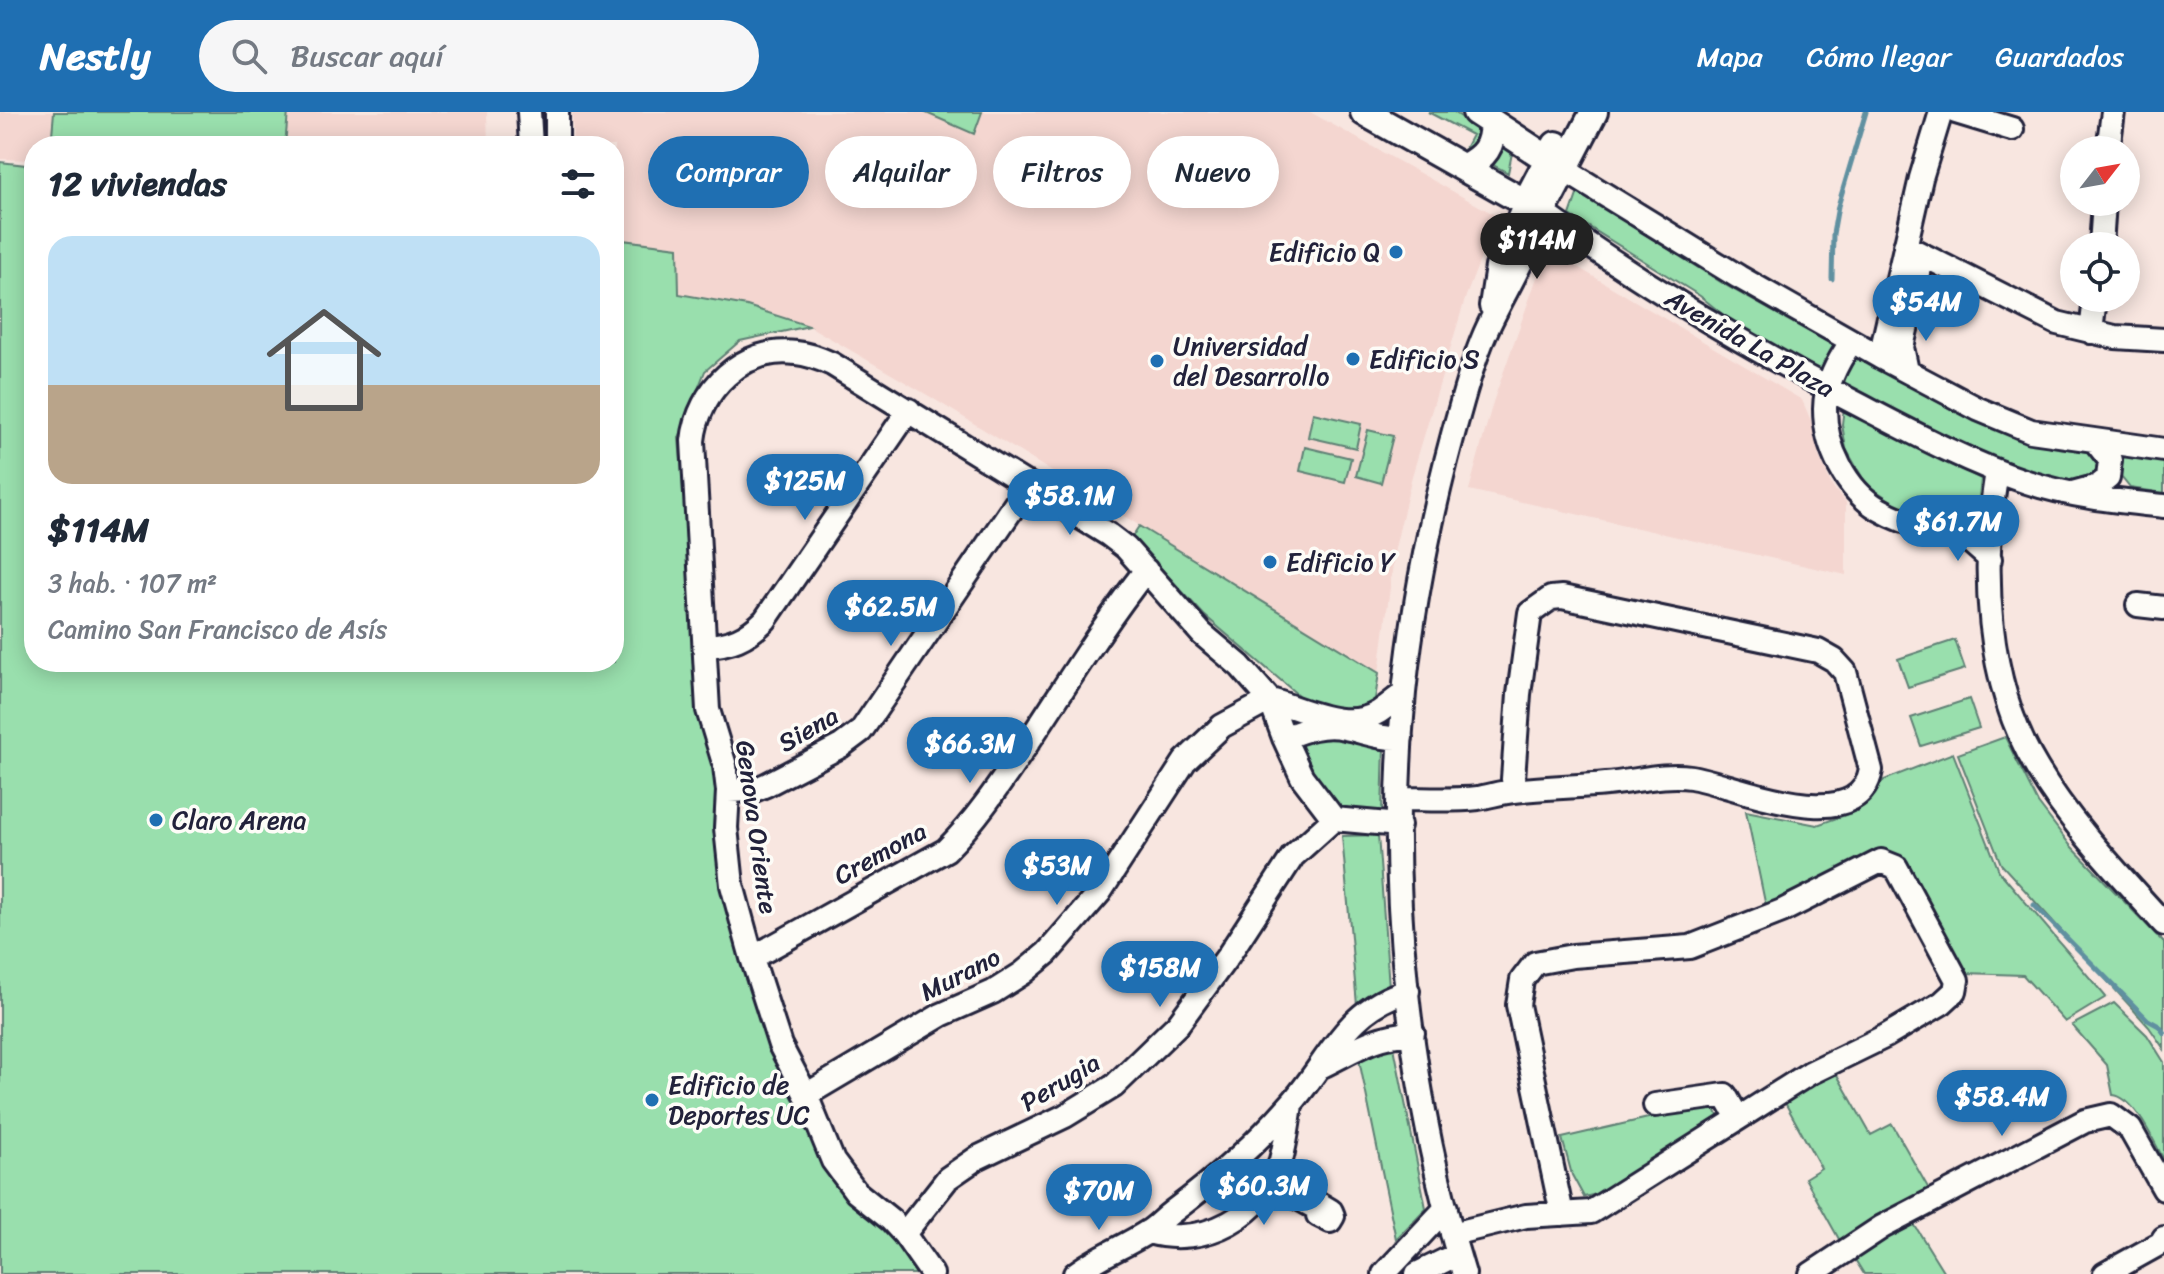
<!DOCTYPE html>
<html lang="es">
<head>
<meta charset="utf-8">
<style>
  :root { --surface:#fff; --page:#f6f6f7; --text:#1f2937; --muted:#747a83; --accent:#1f6fb2 }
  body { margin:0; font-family:Sriracha,sans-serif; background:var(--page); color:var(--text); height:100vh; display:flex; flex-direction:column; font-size:30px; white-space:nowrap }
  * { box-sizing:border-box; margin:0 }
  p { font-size:26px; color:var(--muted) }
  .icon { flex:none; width:44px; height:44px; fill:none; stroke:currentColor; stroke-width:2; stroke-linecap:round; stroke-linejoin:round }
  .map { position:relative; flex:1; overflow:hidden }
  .details { position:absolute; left:24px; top:24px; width:600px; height:536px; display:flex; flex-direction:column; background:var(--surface); border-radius:32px; box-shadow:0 4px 20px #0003 }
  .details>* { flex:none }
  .guide { position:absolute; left:648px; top:24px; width:760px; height:72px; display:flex; gap:16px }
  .needle { width:52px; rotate:59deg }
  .fabs { position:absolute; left:2060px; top:24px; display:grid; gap:16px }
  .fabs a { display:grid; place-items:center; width:80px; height:80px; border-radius:50%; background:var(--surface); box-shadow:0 4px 20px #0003; font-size:40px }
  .price { position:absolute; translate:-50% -68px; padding:0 18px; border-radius:28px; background:var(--accent); color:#fff; font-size:26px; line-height:52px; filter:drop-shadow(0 2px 4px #0008) }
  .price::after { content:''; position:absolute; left:50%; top:48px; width:24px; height:18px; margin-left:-12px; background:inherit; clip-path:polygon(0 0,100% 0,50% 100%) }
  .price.current { background:#222; color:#fff }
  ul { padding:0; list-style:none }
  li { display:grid; align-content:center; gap:16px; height:424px; padding:0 24px }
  li span { display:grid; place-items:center; height:248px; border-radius:24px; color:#555 }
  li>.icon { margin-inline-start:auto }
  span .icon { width:144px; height:144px; fill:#fffc; stroke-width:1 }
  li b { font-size:34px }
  h2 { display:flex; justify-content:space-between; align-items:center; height:96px; padding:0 24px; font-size:34px }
  .tag { padding:0 28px; border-radius:36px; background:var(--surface); box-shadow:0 4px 20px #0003; font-size:28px; line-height:72px }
  .tag.current { background:var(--accent); color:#fff }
  header { display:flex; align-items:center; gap:48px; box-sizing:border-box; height:112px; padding:0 40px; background:var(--accent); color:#fff }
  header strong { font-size:38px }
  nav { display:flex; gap:44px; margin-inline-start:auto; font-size:28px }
  .search { width:560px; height:72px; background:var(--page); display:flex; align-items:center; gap:20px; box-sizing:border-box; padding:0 28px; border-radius:44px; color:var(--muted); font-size:30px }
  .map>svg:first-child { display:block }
  .built { fill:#f4d6d0 }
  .green { fill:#99dfad; stroke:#5e8074; stroke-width:2 }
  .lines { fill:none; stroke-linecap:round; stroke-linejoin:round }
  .stream { stroke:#6090a0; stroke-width:5 }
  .minor-casing { stroke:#22223b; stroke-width:28 }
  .major-casing { stroke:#22223b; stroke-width:32 }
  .minor { stroke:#fdfcf7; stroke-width:22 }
  .major { stroke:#fdfcf7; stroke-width:26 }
  .poi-dot { fill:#1f6fb2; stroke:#fdfcf7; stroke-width:3 }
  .labels { text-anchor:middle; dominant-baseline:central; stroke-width:7; stroke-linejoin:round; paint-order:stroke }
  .poi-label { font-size:26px; fill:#22223b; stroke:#fdfcf7; text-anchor:start }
  .street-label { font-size:26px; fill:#22223b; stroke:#fdfcf7 }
</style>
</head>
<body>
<header>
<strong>Nestly</strong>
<div class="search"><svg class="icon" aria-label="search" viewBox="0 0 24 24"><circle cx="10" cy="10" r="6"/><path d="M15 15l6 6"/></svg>Buscar aquí</div>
<nav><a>Mapa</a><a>Cómo llegar</a><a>Guardados</a></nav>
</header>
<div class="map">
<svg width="2164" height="1162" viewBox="0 0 2164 1162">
  <rect width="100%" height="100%" fill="#f8e6e0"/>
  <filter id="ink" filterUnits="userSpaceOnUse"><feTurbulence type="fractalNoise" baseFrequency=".0125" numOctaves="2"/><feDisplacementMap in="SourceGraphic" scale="16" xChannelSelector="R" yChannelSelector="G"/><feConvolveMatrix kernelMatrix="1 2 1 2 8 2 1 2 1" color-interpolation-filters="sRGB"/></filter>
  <g filter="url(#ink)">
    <path class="built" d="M0,0H487L488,34H34V48L0,47Z
      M572,0H1310L1497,104L1466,184L1412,364L1395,436L1379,561L929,284L809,214L747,194L678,182V135L614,127V34H573Z
      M1547,137L1802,288L1812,311L1819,344L1833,376L1846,390V463L1469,378L1493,290Z"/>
    <path class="green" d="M54,0H288L285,34H51Z
      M924,0H982L974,22Z
      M1428,0H1454L1512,41L1508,61L1464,38L1472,23Z
      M0,50L34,54V550H614V127L678,135L679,182L747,194L809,214L740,229L705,259L679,326L696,536L720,654L725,770L853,1091L902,1134L920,1162H0Z
      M1578,80L1727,174L1836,235L1824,250L1821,263L1746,221L1700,184L1570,103Z
      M1855,247L1867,248L2017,324L2054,335L2087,340L2097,347L2101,359L2080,374L1992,350L1846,275L1843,263L1845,254Z
      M1844,295L1981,367L1978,395L1957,408L1905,398L1866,372L1846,337L1842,312Z
      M1313,301L1361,312L1356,336L1308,325Z
      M1368,318L1393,324L1381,371L1356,364Z
      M1305,335L1351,346L1345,370L1300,359Z
      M2113,343L2164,349V381L2130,376L2122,366Z
      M1139,414L1379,561L1374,594L1347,601L1305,589L1204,503L1132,425Z
      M1955,528L1965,557L1908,575L1898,547Z
      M1969,587L1979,616L1921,634L1911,606Z
      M1327,620L1384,633L1382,701L1337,696L1312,665L1299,629Z
      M2005,625L2038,691L2070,733L2164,831V937L2149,915L2001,752L1958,642Z
      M1953,641L1999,759L2106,885L2065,910L2023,863L1965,861L1903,749L1766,795L1746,699L1817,713L1857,699L1884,668Z
      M1378,723L1389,875L1357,893L1342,724Z
      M2114,891L2147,923L2164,950V1048C2154,1030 2135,985 2113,983L2107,953L2072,913Z
      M1394,935L1426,1096L1396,1127L1358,943Z
      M1836,961L1871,1023L1892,1012L1930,1079L1840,1129L1805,1066L1821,1056L1784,989Z
      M1713,991L1720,1009L1610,1079L1584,1085L1572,1063L1562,1026Z
      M1912,1109L1945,1162H1864L1854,1146Z"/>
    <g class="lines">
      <path class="stream" d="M1832,167L1833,122L1838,94L1866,0
        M2034,793L2148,908L2159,914L2164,921"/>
      <defs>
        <path id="minor" d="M529,0L531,34
          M557,0V34
          M1956,0L2012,17
          M2108,38L2113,0
          M1563,57L1739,165L1880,245L1978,297L2031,319L2164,338
          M1905,134L2057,211L2115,225L2164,228
          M2101,134L2104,90
          M1491,194L1497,155L1526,90
          M2091,220L2095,186
          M1852,229C1838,249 1825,272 1825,297C1825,335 1846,378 1879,397C1893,405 1910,412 1926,415C1935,417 1948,415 1956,420C1968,426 1980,439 1990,447
          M1880,245L1921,66L1941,0
          M1907,259L1902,235L1923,143
          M1997,359C1981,456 1985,570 2037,656C2071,713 2120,763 2164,812
          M2072,381L2098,374L2108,366L2110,348L2095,329
          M2138,493L2164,496
          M705,534C730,533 747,526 765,508L909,298
          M1284,626C1303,618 1324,611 1345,616C1365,620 1380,627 1401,626
          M728,679L754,678L766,673L841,634L861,619L1029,372
          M1399,687C1425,687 1452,689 1478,686C1490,684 1502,680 1514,679C1545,675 1576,675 1606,672C1634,670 1663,661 1691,665C1734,672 1858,729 1871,658L1845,560L1834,548L1818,539L1562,485L1551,486L1530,501L1519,582L1513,667L1515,679
          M752,846L946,738C975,709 998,675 1021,641C1062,580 1100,516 1146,458
          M1322,954C1357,937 1373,924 1413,921
          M806,983L941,903L993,880L1023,861L1047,841L1100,780L1185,649L1222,614L1270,588C1304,597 1346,621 1379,600C1388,594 1396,587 1404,581
          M1655,993L1725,983L1738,1006
          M1271,1071L1318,1097L1321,1093L1331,1099L1333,1104L1330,1109L1318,1103V1097
          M1148,1120C1205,1136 1263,1104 1281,1048C1286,1030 1288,1011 1291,993
          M904,1122L948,1066L977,1046L1065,1004L1114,974L1178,912L1228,844L1293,744L1334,707L1399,713
          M1452,1122L1526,1104L1591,1100L1810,961L1886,924L1942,891L1955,879L1957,868L1896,755L1881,749L1782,799L1690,835L1573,844L1535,851L1522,868L1518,893L1562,1102
          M932,1162L904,1122L891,1108L856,1080L833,1049L806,983L780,933L752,846L732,773L726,716L728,679L725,654L708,598L693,329C698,278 743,234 796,241C809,242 821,247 832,252L1109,423L1126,436L1202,522L1240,554L1270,588L1284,626L1302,665L1334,707
          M1075,1162C1098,1144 1125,1135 1149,1119C1157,1114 1164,1106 1172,1100C1215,1068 1254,1034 1289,994C1329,950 1345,896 1408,879
          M1384,1162L1446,1096
          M1417,1162L1458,1142
          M1464,1162C1408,982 1386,768 1404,581C1414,483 1435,384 1462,290C1469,265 1477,238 1488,215C1506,177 1529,141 1542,100C1639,170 1741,231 1846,286C1906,317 1964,349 2027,370C2073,385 2117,389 2164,394
          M1811,1162L1882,1115L2085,1009L2111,1003L2130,1017L2164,1077
          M2105,1162L2161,1131L2164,1126"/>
        <path id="major" d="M1364,0L1542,100L1594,0
          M1476,0L1563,57
          M1465,55C1485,44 1492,35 1493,11
          M1526,90L1556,33"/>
      </defs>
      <use href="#minor" class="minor-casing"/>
      <use href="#major" class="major-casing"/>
      <use href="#minor" class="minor"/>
      <use href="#major" class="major"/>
    </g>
  </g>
  <g class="poi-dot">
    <circle cx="1396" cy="140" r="8"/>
    <circle cx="1353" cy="247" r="8"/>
    <circle cx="1157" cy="249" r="8"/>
    <circle cx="1270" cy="450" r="8"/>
    <circle cx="156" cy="708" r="8"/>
    <circle cx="652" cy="988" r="8"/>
  </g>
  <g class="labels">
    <g class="poi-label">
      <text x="1380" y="140" text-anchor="end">Edificio Q</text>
      <text x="1173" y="234">Universidad<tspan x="1173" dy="30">del Desarrollo</tspan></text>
      <text x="1369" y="247">Edificio S</text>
      <text x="1286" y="450">Edificio Y</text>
      <text x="172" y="708">Claro Arena</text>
      <text x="668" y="973">Edificio de<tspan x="668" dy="30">Deportes UC</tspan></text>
    </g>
    <g class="street-label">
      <text transform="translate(1750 231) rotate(30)">Avenida La Plaza</text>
      <text transform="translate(808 617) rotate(-30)">Siena</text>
      <text transform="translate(757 715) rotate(82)">Genova Oriente</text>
      <text transform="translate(880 741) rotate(-29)">Cremona</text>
      <text transform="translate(960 862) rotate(-27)">Murano</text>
      <text transform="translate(1060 970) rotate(-31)">Perugia</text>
    </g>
  </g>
</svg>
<div class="fabs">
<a><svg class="needle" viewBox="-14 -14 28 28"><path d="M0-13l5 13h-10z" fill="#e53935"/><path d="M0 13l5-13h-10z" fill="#747a83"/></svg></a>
<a><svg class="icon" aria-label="locate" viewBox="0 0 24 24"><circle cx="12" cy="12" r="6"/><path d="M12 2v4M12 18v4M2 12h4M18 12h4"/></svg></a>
</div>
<b class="price current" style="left:1537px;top:169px">$114M</b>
<b class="price" style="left:1926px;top:231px">$54M</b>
<b class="price" style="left:805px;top:410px">$125M</b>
<b class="price" style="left:1070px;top:425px">$58.1M</b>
<b class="price" style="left:1958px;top:451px">$61.7M</b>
<b class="price" style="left:891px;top:536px">$62.5M</b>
<b class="price" style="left:970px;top:673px">$66.3M</b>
<b class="price" style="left:1057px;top:795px">$53M</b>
<b class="price" style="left:1160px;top:897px">$158M</b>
<b class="price" style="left:2002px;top:1026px">$58.4M</b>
<b class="price" style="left:1264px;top:1115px">$60.3M</b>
<b class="price" style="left:1099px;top:1120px">$70M</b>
<div class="guide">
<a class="tag current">Comprar</a>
<a class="tag">Alquilar</a>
<a class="tag">Filtros</a>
<a class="tag">Nuevo</a>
</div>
<section class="details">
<h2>12 viviendas<svg class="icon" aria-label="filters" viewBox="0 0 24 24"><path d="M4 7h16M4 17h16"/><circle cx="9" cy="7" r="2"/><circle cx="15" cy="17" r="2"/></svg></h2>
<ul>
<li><span style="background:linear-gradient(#bfe0f5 60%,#b9a48a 0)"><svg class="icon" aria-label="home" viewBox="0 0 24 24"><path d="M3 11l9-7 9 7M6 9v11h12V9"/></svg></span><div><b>$114M</b><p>3 hab. · 107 m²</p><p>Camino San Francisco de Asís</p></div></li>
</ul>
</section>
</div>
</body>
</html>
